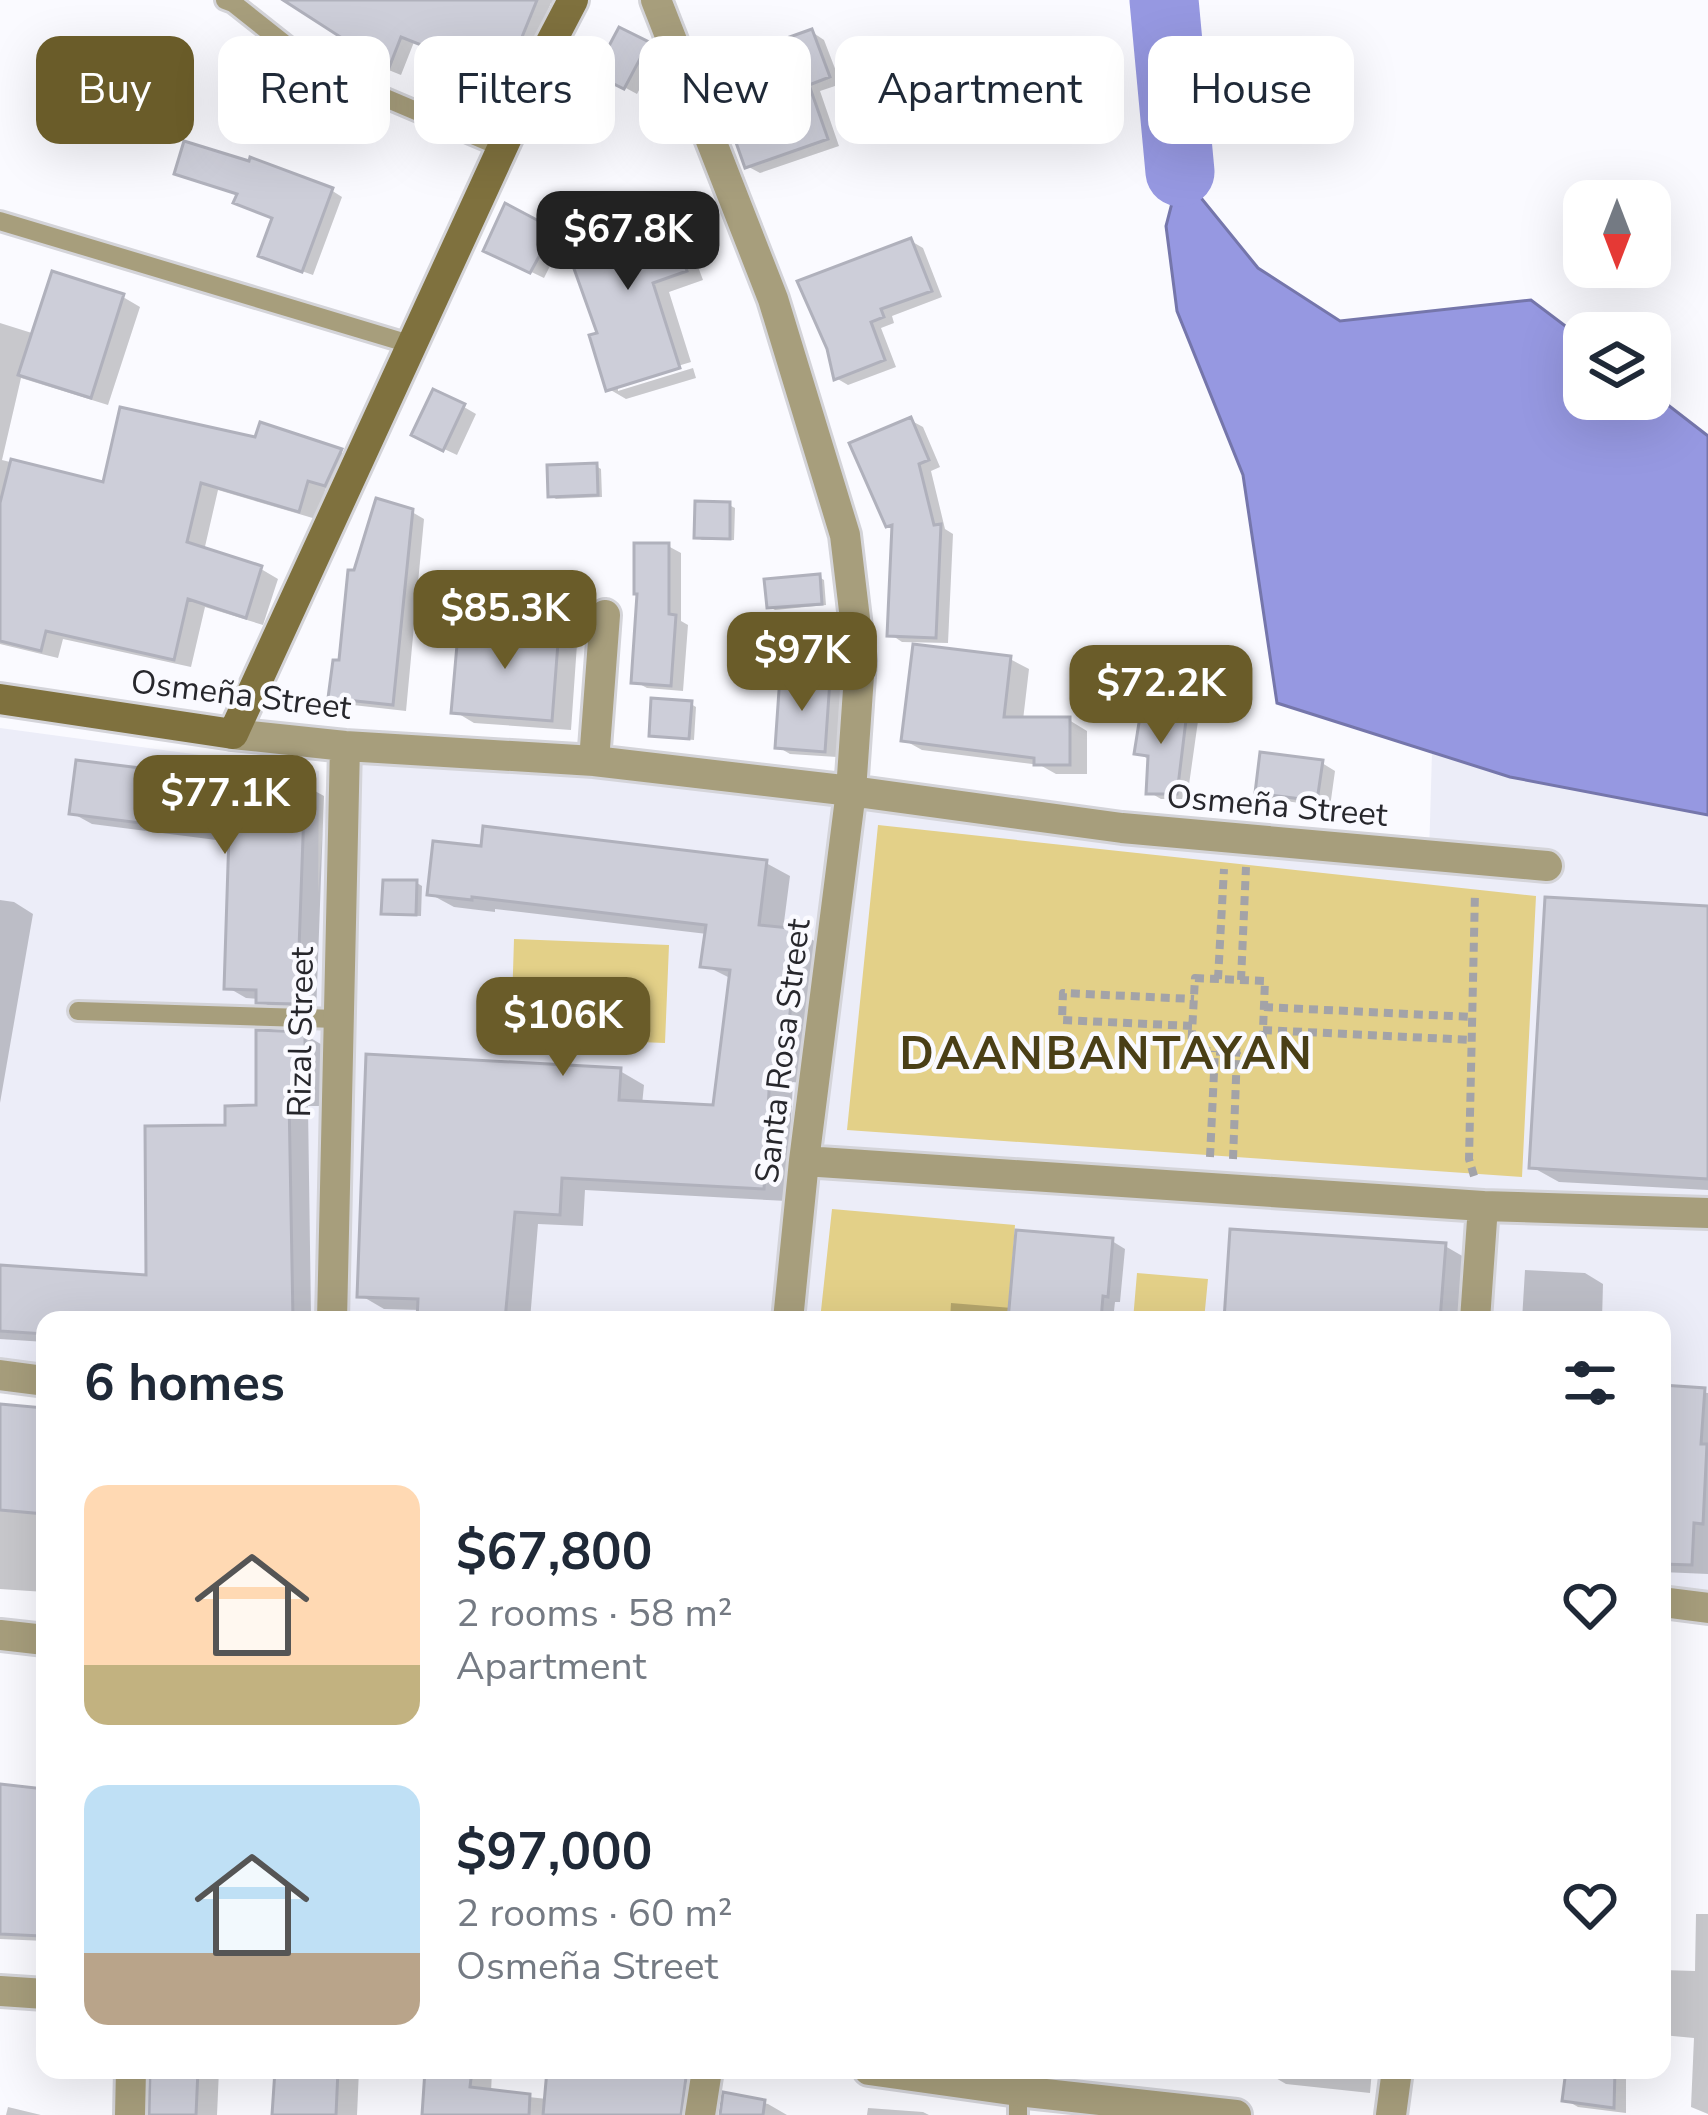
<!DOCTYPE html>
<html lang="en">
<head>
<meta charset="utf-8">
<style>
  :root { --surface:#fff; --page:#f2f2f3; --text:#1f2937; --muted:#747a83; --accent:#6a5c29 }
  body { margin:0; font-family:"Nunito Sans",sans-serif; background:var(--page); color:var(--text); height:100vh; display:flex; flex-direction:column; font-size:45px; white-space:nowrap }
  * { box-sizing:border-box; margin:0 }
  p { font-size:39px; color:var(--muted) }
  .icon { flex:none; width:66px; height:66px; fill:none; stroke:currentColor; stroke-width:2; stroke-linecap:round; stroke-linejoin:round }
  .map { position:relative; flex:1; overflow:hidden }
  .sheet { position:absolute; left:36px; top:1311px; width:1635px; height:768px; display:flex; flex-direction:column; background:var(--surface); border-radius:24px; box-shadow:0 12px 48px #0002 }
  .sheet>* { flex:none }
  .banner { position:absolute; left:36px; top:36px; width:1638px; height:108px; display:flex; gap:24px }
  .needle { width:78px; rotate:180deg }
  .tools { position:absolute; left:1563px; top:180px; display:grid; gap:24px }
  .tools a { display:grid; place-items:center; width:108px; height:108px; border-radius:24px; background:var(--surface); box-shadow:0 12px 48px #0002; font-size:60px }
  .price { position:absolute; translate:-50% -102px; padding:0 27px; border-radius:24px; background:var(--accent); color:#fff; font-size:39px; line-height:78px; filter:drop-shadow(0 3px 6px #0008) }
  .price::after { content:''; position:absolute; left:50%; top:72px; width:36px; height:27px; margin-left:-18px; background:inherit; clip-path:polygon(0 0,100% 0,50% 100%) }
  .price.selected { background:#222; color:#fff }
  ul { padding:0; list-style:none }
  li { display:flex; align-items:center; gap:36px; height:300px; padding:0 48px }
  li span { display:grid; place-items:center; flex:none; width:336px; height:240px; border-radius:24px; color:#555 }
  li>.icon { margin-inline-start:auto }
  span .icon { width:144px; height:144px; fill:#fffc; stroke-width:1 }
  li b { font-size:51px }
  h2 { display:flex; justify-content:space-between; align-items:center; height:144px; padding:0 48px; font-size:51px }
  .tag { padding:0 42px; border-radius:24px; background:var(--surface); box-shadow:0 12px 48px #0002; font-size:42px; line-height:108px }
  .tag.selected { background:var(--accent); color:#fff }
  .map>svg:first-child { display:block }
  .built { fill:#ecedf8 }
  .green { fill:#e3d088 }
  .water { fill:#9698e1; stroke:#7576ab; stroke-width:3 }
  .shadow { fill:#0003 }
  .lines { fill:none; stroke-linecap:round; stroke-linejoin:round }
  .river { stroke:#9698e1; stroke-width:69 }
  .building { fill:#cdced9; stroke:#b0b1bc; stroke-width:3 }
  .lane-casing { stroke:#d4d4d9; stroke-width:24 }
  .street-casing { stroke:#d4d4d9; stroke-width:36 }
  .secondary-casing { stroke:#d4d4d9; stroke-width:36 }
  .path { stroke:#a3a3a8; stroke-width:8; stroke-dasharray:9 6; stroke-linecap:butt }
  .lane { stroke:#a79e7c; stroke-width:18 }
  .street { stroke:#a79e7c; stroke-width:30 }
  .secondary { stroke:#7f713e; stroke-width:30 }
  .labels { text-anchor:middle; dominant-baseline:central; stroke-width:9; stroke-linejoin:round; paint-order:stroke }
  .street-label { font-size:33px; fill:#27272c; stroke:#fafaff }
  .district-label { font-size:45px; font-weight:bold; letter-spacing:3px; fill:#4a3f16; stroke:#fafaff }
</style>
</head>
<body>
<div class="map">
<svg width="1708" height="2115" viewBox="0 0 1708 2115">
  <rect width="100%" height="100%" fill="#fafaff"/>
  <path class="built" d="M0,728L319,771L318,893L330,732L1429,856L1432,752L1708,814V1624L1662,1618V1320H45V1364L0,1360Z"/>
  <path class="green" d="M878,825L1536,896L1522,1177L847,1130Z
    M514,939L669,945L665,1043L511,1037Z
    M832,1209L1015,1225L1008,1320H820Z
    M1137,1273L1208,1279L1204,1320H1133Z"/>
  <path class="water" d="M1180,172L1258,268L1340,321L1531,300L1584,340V399H1650V391L1708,436V815L1510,777L1277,703L1243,475L1177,311L1166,226Z"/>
  <path class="shadow" d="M288,0H559L556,5L551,3L505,116L460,99V60L414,42L401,75L349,54L346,37Z
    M621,31L659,52L637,94L598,73Z
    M812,32L824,40L841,84L820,91L839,146L760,173L747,166Z
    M178,173L331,190L342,197L313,275L273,261L275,218L239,195L189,179Z
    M662,206L679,216L703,280L669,292L691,362L618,384V391L693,368L696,378L626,399L609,389L601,335Z
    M507,207L564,238L544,278L500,257Z
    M911,241L923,248L942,297L892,316L894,323L881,328L896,367L848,385L836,378Z
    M123,297L140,307L108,405L21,378L2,460L106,486L257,440L262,426L341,452L358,462L343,494L326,488L316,519L218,490L204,551L261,569L278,579L263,625L205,607L191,667L63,639L58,658L0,644V323L35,334Z
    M464,407L476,414L457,455L427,441Z
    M910,420L923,427L940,467L931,471L945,529L953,534L948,643L902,642L890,634L895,529L888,525Z
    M596,466L601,469L602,497L556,499L551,496Z
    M729,505L735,508L734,540H702L697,537Z
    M412,512L424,519L406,711L344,704L331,697L342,664Z
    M668,546L681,553V621L688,625L683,691L647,688L634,681Z
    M819,577L824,580L826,605L775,610L770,607Z
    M558,633L577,644L571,730L474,723L454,711Z
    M1010,659L1029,669L1023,720H1069L1087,731V774H1056L1040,765L922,750L904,740Z
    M829,683L842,690L837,757L790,754L778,747Z
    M691,704L696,707L694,740L657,737L652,734Z
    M1186,715L1198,721L1187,799H1161L1149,792L1148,759L1137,752Z
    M1322,763L1335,771L1330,807L1270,799L1258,792Z
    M229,782L304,785L324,796L316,1014L279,1013L259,999L246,998L227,987L232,842L92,824L72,813Z
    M766,863L790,876L783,930L799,932L823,946L806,1084L793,1082L787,1201L585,1190L583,1226L538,1224L530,1320H421L420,1310L384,1309L360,1295L620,1071L644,1085L642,1105L716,1108L732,979L704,965L707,934L495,909V912L454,907L430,894Z
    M417,883L422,886L421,916L390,915L384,912Z
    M0,900L14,902L33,914L0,1103Z
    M1708,909V1190L1559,1182L1532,1167Z
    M304,1034L324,1046V1106H308L311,1316L318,1320H45V1342L0,1339V1268L149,1278L228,1128L259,1108Z
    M1112,1241L1125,1249L1120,1302H1115L1113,1320H950L951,1303L1012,1308Z
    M1445,1246L1471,1261L1467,1320H1227Z
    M1525,1270L1585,1273L1603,1284L1602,1320H1522Z
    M1662,1388L1708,1393V1574L1662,1572Z
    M0,1407L45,1416V1592L0,1589Z
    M0,1787L45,1792V1941L0,1939Z
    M1696,1914H1708V2114L1691,2107L1694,2038L1662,2035V1970L1695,1971Z
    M153,2070H219L217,2115H152Z
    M278,2070H359L357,2115H275Z
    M428,2070H492L491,2093L547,2099L550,2070L687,2072L708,2084L704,2115H425Z
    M1274,2070H1372L1370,2093L1286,2084L1274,2077Z
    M1549,2070H1626V2113L1578,2107L1566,2100L1569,2075Z
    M726,2096L768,2104L787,2115H721Z
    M8,2107L41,2115H6Z
    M868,2108L923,2112L929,2115H867Z"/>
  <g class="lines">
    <path class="river" d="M1164,0L1180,172"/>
  </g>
  <path class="building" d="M283,0H537L492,111L444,93L457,59L401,37L387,73L336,52L342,38Z
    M619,27L649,42L624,89L594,74Z
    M812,29L830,77L809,85L828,139L745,168L709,66Z
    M184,141L249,161L250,157L333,188L302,272L258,256L272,218L233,203L237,194L174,174Z
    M505,203L554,229L530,273L483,251Z
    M662,203L687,271L653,283L680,368L606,391L589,335L597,333L563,238Z
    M911,238L932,291L881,309L884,317L871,322L885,360L834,380L827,349L797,281Z
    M52,271L124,294L91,398L18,375Z
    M433,389L465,404L443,451L411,435Z
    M120,407L255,437L260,422L342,449L325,486L308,481L299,512L201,483L187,542L262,566L246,618L188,599L174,660L46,631L41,651L0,641V503L11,459L103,482Z
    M911,417L929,460L919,464L934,525L941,524L936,638L887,636L892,525L886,527L849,443Z
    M597,463L598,495L548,497L547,465Z
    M376,498L413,509L393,705L328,698L333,660H339L348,570H354Z
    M695,501L730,502V539L694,538Z
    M634,543H669V614L676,615L671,686L631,683L637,594H634Z
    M820,574L822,604L767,608L764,579Z
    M459,622L559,630L552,721L451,713Z
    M913,644L1011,656L1004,717H1070V765H1034V758L901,741Z
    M780,676L830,680L825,752L775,748Z
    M651,698L692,701L689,739L649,736Z
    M1142,704L1187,712L1177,794H1146L1148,756L1134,754Z
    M1260,752L1323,760L1317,801L1255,793Z
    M76,760L229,779L305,782L297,1004L256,1003V990L224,989L229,834L69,814Z
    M483,826L767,860L759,925L800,929L783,1072L770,1071L764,1189L562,1178L560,1215L515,1212L505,1320H417L418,1299L357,1297L366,1054L621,1068L619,1100L713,1105L730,970L700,967L706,925L472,897V900L427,895L433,841L481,846Z
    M383,880H417L416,915L381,914Z
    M1545,897L1708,906V1179L1529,1168Z
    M256,1030L305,1032V1097H289L293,1320H45V1334L0,1331V1265L146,1275L145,1126L225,1125V1106L256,1105Z
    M1230,1229L1446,1243L1440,1320H1224Z
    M1016,1230L1113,1238L1108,1297L1103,1296L1101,1320H1008Z
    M1662,1385L1705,1388L1701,1444H1707L1703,1524L1694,1523L1692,1565L1662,1564Z
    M0,1404L45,1408V1514L0,1510Z
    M0,1784L45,1789V1869L41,1936L0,1934Z
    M150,2070H198L196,2115H149Z
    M275,2070H338L336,2115H272Z
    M425,2070H472L470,2087L530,2094L529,2115H422Z
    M547,2070H687L681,2115H543Z
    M1566,2070H1615L1614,2108L1562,2101Z
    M723,2092L765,2100L763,2115H720Z"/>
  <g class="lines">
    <defs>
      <path id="lane" d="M225,0L233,3L315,68L503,148
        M0,221L413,345
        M78,1011L337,1019
        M1018,2091V2115"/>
      <path id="street" d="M656,0L773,299L845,535L860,661L851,791L804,1161L788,1320
        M233,734L345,746L594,761L851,791L1122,828L1547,866
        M594,761L605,615
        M804,1161L1483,1206L1708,1213
        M332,1320L345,746
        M1475,1320L1483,1206
        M0,1375L45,1381
        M1662,1602L1708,1608
        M0,1635L45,1640
        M0,1991L45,1994
        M869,2070L1018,2091L1236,2115
        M130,2115L131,2070
        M700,2115L707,2070
        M1391,2115L1397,2070"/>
      <path id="secondary" d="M0,699L233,734L550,44L573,0"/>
    </defs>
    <use href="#lane" class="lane-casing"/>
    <use href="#street" class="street-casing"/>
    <use href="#secondary" class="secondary-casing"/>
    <path class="path" d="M1195,978L1265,981L1262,1054L1191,1050Z
      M1218,979L1224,869
      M1241,980L1246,867
      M1264,1007L1472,1017
      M1192,1026L1062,1020L1063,993L1194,999
      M1263,1030L1472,1040
      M1210,1157L1215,1051
      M1233,1159L1237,1052
      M1474,1176L1469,1159L1475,892"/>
    <use href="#lane" class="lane"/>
    <use href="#street" class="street"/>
    <use href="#secondary" class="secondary"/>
  </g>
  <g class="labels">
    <g class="street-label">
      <text transform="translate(241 695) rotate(7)">Osmeña Street</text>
      <text transform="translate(1277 806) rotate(5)">Osmeña Street</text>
      <text transform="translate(301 1032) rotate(-89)">Rizal Street</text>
      <text transform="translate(783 1051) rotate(-83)">Santa Rosa Street</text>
    </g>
    <g class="district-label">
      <text x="1107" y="1054">DAANBANTAYAN</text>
    </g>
  </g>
</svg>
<div class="tools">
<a><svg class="needle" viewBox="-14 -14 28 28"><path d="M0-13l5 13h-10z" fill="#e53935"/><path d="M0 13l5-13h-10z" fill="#747a83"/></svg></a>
<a><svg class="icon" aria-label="layers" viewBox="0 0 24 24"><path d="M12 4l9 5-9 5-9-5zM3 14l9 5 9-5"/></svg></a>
</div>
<b class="price selected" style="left:628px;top:293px">$67.8K</b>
<b class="price" style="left:505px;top:672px">$85.3K</b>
<b class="price" style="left:802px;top:714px">$97K</b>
<b class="price" style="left:1161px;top:747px">$72.2K</b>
<b class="price" style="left:225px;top:857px">$77.1K</b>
<b class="price" style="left:563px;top:1079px">$106K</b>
<div class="banner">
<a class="tag selected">Buy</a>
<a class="tag">Rent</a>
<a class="tag">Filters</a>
<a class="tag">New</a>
<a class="tag">Apartment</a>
<a class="tag">House</a>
</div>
<section class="sheet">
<h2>6 homes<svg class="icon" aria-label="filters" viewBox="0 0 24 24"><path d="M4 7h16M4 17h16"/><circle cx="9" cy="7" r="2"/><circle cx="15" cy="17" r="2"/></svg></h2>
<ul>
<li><span style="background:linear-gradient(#ffd9b3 75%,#c2b280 0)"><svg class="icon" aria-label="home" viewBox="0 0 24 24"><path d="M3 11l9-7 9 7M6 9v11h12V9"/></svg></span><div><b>$67,800</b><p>2 rooms · 58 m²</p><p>Apartment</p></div><svg class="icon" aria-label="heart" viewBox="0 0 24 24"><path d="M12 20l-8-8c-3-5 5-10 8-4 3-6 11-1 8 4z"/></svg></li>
<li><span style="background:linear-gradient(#bfe0f5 70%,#b9a48a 0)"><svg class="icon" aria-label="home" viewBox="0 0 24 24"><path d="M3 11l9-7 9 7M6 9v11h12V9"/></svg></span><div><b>$97,000</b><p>2 rooms · 60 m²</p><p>Osmeña Street</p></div><svg class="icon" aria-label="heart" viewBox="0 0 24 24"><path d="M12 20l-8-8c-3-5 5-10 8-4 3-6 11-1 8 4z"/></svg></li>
</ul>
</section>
</div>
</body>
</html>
